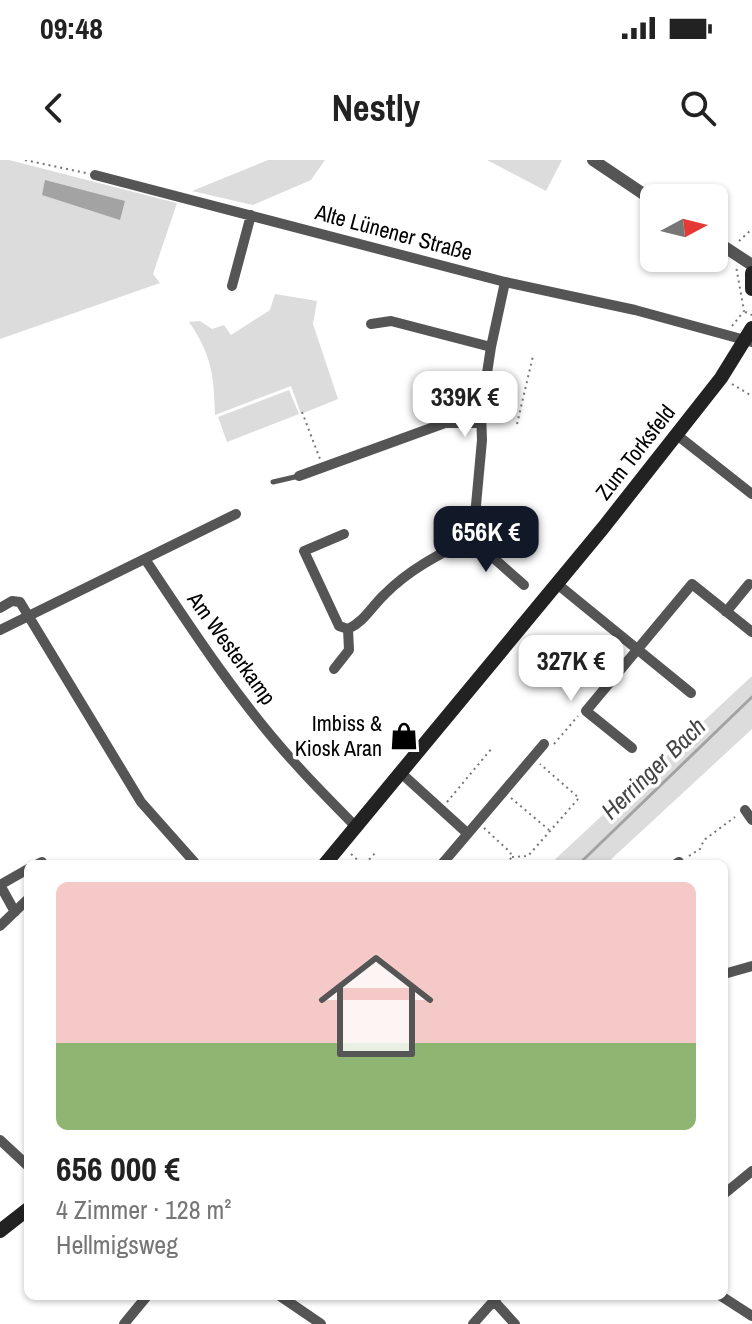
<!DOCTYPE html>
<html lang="de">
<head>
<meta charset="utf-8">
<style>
  :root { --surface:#fff; --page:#f6f6f6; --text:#222; --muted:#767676; --accent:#111827 }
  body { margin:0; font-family:"Archivo Narrow",sans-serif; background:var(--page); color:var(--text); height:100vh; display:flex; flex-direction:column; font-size:30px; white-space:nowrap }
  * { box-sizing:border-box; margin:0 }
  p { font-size:26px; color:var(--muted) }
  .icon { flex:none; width:44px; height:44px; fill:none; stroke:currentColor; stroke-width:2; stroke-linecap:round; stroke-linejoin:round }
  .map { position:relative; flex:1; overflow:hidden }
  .sheet { position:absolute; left:24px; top:700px; width:704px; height:440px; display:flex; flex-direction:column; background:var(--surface); border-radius:12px; box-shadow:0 2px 6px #0004 }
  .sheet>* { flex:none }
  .needle { width:52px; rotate:83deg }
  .tools { position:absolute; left:640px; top:24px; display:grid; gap:16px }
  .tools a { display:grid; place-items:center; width:88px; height:88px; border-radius:12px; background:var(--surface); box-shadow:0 2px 6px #0004; font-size:40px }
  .price { position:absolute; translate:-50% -68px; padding:0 18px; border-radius:16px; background:#fff; color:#222; font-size:26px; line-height:52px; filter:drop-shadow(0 2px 4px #0008) }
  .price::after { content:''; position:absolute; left:50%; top:48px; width:24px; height:18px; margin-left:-12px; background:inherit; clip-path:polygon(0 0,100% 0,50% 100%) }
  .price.current { background:var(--accent); color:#fff }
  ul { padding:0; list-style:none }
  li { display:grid; align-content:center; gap:16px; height:424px; padding:0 32px }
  li span { display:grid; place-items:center; height:248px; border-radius:12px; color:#555 }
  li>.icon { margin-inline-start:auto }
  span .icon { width:144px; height:144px; fill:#fffc; stroke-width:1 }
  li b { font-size:34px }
  .status { display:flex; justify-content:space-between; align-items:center; height:56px; padding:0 40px; background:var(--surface); direction:ltr }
  .status svg { height:22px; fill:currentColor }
  header { display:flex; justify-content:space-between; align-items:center; height:104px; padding:0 32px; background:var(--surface); font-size:36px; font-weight:700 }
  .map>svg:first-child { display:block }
  .green { fill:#dcdcdc }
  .water { fill:#a3a3a3 }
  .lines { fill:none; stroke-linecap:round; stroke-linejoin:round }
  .stream { stroke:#a3a3a3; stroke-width:3 }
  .path { stroke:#777; stroke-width:2; stroke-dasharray:2 4; stroke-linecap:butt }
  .service { stroke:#555; stroke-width:5 }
  .minor { stroke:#555; stroke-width:10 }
  .tertiary { stroke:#555; stroke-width:12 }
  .secondary { stroke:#222; stroke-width:14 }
  .labels { text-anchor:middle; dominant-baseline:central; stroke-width:7; stroke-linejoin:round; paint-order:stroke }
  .street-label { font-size:22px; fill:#000; stroke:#fff }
  .poi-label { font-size:22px; fill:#000; stroke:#fff; text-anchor:end }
  .water-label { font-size:24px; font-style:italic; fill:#444; stroke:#fff }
</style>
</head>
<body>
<div class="status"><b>09:48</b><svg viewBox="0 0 49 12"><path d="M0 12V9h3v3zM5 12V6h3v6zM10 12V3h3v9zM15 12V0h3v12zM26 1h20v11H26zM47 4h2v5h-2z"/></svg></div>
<header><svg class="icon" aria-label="back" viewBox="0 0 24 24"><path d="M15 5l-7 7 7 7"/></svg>Nestly<svg class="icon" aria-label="search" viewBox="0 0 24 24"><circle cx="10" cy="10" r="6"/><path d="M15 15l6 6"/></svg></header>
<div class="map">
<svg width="752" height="1164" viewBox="0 0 752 1164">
  <rect width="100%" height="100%" fill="#fff"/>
  <path class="green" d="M0,0H9L177,43L153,114L160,123L0,179Z
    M268,0H325L311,20L253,45L192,31Z
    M487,0H562L546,31Z
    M275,134L317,141L313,164L338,239L301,254L291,226L215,255C214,217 212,195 189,162L200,161L212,169L224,165L231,175L270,150Z
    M289,230L299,254L227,282L218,257Z
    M752,516V569L606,704H550Z"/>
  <path class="water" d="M45,20L125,41L120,60L42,35Z"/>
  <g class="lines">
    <path class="stream" d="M579,704L752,537"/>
    <path class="path" d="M25,0L86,13
      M739,81L752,69
      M745,152L752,155
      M732,166L744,151L736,106
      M732,224L752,236
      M302,252L320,299
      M517,264L533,196
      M554,584L578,556
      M511,638L549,670
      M447,642L492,588
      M484,668L510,692L512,697L506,704
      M351,694L362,704
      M689,696L700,689L704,680L735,657
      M512,697L528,696L579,638L540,604
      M365,704L376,692"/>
    <path class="service" d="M273,322L299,316"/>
    <path class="minor" d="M95,15L505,122L635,150L752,182
      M232,126L251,55
      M371,164L391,161L491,187
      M677,275L752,334
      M299,316L445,263H481
      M344,374L304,391L339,466L348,469C364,462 372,446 385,434C410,409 440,394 471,378
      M471,378L474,367L482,280L481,252L491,187L505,122
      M471,378L524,425
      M145,399C191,468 237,539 293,601C313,624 335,645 356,667
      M556,423L691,533
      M0,448L12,441L20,442L141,642L196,704
      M726,452L749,424
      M0,470L236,354
      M334,509L349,490L348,469
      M632,588L586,551L692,424L752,472
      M401,613L467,673
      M745,650L752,660
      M38,704L42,702L43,704
      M442,704L544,584
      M676,704L679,702
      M0,725L28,709
      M0,725L15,752
      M0,766L28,739
      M724,814L752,806
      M0,980L28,1006
      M724,1034L752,1011
      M280,1136L321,1164
      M721,1136L752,1156
      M494,1141L515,1164
      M124,1164L147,1136
      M473,1164L498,1136"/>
    <path class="tertiary" d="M593,0L654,41
      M714,80L752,105"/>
    <path class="secondary" d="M752,113V129
      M325,704L603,368L721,218L752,168
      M0,1071L28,1049"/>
  </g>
  <defs>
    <symbol id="shop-bare" viewBox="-9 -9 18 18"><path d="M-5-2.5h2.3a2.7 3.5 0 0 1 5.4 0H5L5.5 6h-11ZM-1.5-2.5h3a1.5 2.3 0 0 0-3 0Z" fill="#000" stroke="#fff" stroke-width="2.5" paint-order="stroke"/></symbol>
  </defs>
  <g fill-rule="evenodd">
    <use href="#shop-bare" x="384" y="556" width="40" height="40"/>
  </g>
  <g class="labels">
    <g class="street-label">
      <text transform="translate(394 72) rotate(15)">Alte Lünener Straße</text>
      <text transform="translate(635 292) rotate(-52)">Zum Torksfeld</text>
      <text transform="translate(232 488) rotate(54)">Am Westerkamp</text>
    </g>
    <g class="poi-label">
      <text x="382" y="563">Imbiss &amp;<tspan x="382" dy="25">Kiosk Aran</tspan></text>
    </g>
    <g class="water-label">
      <text transform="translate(653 608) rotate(-44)">Herringer Bach</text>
    </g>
  </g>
</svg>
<div class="tools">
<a><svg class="needle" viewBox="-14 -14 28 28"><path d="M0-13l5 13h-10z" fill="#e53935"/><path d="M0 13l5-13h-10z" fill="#767676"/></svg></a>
</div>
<b class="price" style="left:465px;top:279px">339K €</b>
<b class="price current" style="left:486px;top:414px">656K €</b>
<b class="price" style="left:571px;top:543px">327K €</b>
<section class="sheet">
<ul>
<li><span style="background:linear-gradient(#f6c9c9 65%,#8fb573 0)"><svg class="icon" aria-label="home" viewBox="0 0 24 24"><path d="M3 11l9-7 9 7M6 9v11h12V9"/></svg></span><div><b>656 000 €</b><p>4 Zimmer · 128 m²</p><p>Hellmigsweg</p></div></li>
</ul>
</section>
</div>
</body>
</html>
